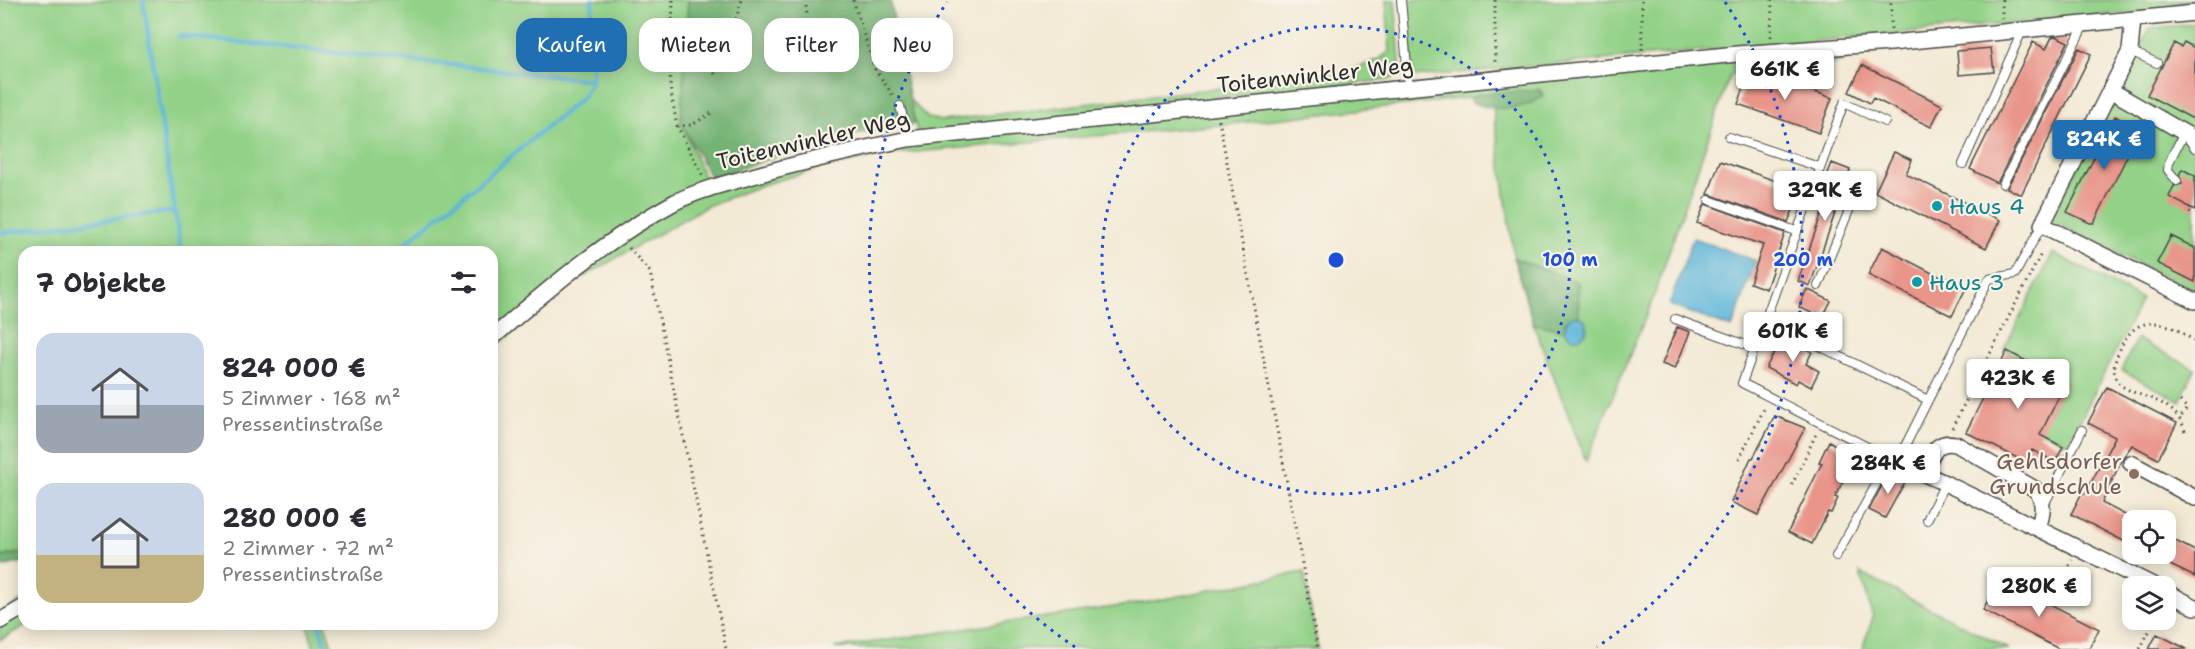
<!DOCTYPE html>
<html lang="de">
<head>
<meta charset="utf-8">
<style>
  :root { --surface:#fff; --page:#f7f7f7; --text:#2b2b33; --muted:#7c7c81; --accent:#1f6fb2 }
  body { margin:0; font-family:"Shantell Sans",sans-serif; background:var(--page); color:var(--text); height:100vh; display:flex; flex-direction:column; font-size:22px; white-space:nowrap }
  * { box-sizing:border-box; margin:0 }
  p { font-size:20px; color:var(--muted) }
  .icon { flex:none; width:33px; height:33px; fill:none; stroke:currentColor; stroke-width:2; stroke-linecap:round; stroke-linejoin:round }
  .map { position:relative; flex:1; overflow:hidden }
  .side { position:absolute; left:18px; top:246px; width:480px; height:384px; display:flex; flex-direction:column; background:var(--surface); border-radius:18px; box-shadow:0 3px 15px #0003 }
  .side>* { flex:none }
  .banner { position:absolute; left:516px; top:18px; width:570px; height:54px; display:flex; gap:12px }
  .fabs { position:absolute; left:2122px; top:510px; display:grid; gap:12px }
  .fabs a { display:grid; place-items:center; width:54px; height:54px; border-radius:12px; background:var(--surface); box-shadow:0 3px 15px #0003; font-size:30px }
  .price { position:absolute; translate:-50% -51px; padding:0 14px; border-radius:6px; background:#fff; color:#222; font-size:20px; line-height:39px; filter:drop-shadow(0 2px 3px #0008) }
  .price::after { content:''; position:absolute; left:50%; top:36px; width:18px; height:14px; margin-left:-9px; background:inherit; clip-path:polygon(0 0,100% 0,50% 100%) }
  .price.active { background:var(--accent); color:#fff }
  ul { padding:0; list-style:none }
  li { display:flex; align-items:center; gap:18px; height:150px; padding:0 18px }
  li span { display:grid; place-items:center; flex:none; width:168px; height:120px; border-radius:18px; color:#555 }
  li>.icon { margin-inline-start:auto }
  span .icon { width:72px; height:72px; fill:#fffc; stroke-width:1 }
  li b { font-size:26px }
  h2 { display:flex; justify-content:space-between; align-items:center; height:72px; padding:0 18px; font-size:26px }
  .tag { padding:0 21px; border-radius:18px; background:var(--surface); box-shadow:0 3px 15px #0003; font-size:21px; line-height:54px }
  .tag.active { background:var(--accent); color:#fff }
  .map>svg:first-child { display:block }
  .green { fill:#92d187; stroke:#5e7e59; stroke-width:1.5 }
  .forest { fill:#75b374; stroke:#506f50; stroke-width:1.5 }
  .water { fill:#5cb5d9; stroke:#447082; stroke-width:1.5 }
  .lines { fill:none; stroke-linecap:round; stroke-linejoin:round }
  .stream { stroke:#5cb5d9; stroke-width:4.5 }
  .building { fill:#e9958a }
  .lane-casing { stroke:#494844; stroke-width:10 }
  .street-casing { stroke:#494844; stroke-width:18 }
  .path { stroke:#494844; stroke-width:3; stroke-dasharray:1.5 4.5; stroke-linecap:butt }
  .lane { stroke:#fff; stroke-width:8 }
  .street { stroke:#fff; stroke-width:15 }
  .ring { fill:none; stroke:#1d4ed8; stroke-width:3; stroke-dasharray:3 6 }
  .culture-dot { fill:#0f9aa8; stroke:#f7f3e8; stroke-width:2 }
  .education-dot { fill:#8d6e63; stroke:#f7f3e8; stroke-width:2 }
  .labels { text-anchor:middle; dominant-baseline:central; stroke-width:4.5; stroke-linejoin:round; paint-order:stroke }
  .street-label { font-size:22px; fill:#2b2b2b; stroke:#f7f3e8 }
  .culture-label { font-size:22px; fill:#0d838f; stroke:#f7f3e8; text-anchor:start }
  .education-label { font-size:22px; fill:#785e54; stroke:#f7f3e8; text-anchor:end }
  .centre { fill:#1d4ed8; stroke:#f7f3e8; stroke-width:3 }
  .ring-label { font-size:18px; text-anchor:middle; font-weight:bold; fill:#1d4ed8; stroke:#f7f3e8; stroke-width:4.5; stroke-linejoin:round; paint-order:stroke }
</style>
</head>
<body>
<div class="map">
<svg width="2195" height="649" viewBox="0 0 2195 649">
  <rect width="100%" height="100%" fill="#f7f3e8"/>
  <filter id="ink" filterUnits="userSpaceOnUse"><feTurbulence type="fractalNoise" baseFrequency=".0167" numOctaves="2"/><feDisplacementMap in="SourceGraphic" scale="12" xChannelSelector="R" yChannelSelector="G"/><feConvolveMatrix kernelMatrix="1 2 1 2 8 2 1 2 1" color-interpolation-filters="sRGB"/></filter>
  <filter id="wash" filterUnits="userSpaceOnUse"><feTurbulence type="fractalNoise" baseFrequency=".008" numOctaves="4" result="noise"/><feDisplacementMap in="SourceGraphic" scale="24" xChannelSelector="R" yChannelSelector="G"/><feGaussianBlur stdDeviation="1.35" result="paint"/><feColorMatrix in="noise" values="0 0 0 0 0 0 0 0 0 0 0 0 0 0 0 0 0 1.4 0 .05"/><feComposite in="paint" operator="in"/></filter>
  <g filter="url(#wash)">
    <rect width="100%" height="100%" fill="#f3ead5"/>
    <path class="green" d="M0,0H688L681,122L709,188L918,137L910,100L928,118L942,121L1343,73L1378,60L1390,51L1386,0H1395L1401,73L1389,80L1210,98L1217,107L1853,45L1843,62L1756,71L1751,69L1750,72L1730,75L1651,304L1586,461L1533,323L1514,258L1493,107H1512L1543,96L1540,90L1220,125L893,154L825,167L762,185L707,206L571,284L492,350V252H24V552L0,557Z
      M1407,0H2195V7L1413,77Z
      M2195,24V292L2050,220L2150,28Z
      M2053,253L2142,299L2068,444L2041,431L2066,382L2004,349Z
      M2137,339L2195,369L2180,401L2121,370Z
      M1304,572L1318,649L834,648L1148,602Z
      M1860,573L2009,649H1862L1873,617Z
      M24,599V624H28L0,640V613Z
      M307,624H325L333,649H314Z"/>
    <path class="forest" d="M688,0H890L915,124L835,137L711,178L681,123Z
      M1540,90L1543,96C1526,111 1492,111 1472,102L1470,98L1479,94Z
      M1514,258L1578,282L1579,315L1565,322L1566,331L1533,323Z
      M24,552V562L0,567V557Z"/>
    <path class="water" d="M1693,238L1756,261L1732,328L1669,305Z
      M1565 327a11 11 0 1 1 22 0a11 11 0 1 1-22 0Z"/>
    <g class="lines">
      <path class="stream" d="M143,0L181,252
        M179,36L592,80V0
        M0,233L175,211
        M395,252L582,98L592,80
        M319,624L326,649"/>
    </g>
    <g id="blocks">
      <path class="building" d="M2056,36L2068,42L1997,183L1970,169L2033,42L2046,49L2052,37Z
        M2184,42L2195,48V120L2147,95L2174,43L2181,47Z
        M1991,48L1994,72L1959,75L1957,51Z
        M2079,48L2091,54L2021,195L2007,188Z
        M1862,65L1942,105L1931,127L1873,98L1870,103L1849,92Z
        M1751,69L1832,98L1819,133L1738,104Z
        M2115,116L2140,130L2094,223H2090L2067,212Z
        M1894,152L1912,160L1906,174L2000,220L1986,248L1875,192Z
        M1720,161L1801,190L1788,222L1708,194Z
        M1832,163L1850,170L1810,286L1798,281L1832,184L1825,181Z
        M2182,169L2195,176V210L2169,197L2174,186L2182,184L2179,175Z
        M1705,204L1785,233L1766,289L1750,283L1763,245L1697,223Z
        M2171,236L2195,248V282L2157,263Z
        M1882,247L1965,290L1952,316L1868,275Z
        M1807,289L1831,301L1822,318L1799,307Z
        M1677,327L1690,332L1675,369L1662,364Z
        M1782,337L1812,352L1806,364L1819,371L1811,387L1798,380L1796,384L1766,368Z
        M2007,351L2066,382L2040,435L2063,447L2055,462L2032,450L2025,462L1966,432Z
        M2107,387L2177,423L2158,459L2132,445L2122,459L2102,503L2133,519V546L2071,514L2082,493L2085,494L2115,437L2088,423Z
        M1775,416L1805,428L1758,515L1731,502L1751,458H1753Z
        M1829,441L1855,458L1835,497L1838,498L1831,513L1828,512L1812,544L1788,532L1822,463L1819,462Z
        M1890,471L1906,480L1885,518L1869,510Z
        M2166,536L2195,551V577L2166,563Z
        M1999,578L2099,629L2089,649H2059L1983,610Z
        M2157,634L2187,649H2149Z"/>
    </g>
  </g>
  <g filter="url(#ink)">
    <use href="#blocks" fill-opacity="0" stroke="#494844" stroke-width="1.5"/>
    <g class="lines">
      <defs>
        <path id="lane" d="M1401,0L1409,88
          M2130,51L2157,63
          M900,106L908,139
          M1885,122L1844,103L1742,383L1897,462L1989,279L2015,274L2042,225
          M1729,137L1819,167
          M1963,164L2022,31
          M2177,181L2168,170L2169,162L2184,133L2195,148
          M2003,184L2084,25
          M1709,200L1796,231
          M1818,286L1850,208
          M1675,319L1754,348
          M1765,319L1928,400
          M2043,507L2082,430
          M1927,520L1945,483
          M1836,556L1891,458"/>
        <path id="street" d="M2133,19L2130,51L2042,225L2195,301
          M2110,90L2195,139
          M492,338C549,288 608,238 675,202C700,190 727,183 753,176C804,161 856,150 908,139L1737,54L1891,43L2195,13
          M1897,462L1945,483L2155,586
          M2131,463L2195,498
          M1923,472C1933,455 1934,440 1956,444L2035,489C2045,500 2043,515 2038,527
          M2166,592L2195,607
          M0,621L24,607"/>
      </defs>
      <use href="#lane" class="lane-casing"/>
      <use href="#street" class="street-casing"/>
      <path class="path" d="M673,0L670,87L677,126L703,176
        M805,0L807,14
        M853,0L875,69L894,97
        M1495,0V65
        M1642,0V50
        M2002,19V0
        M1891,29V0
        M1771,37L1772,0
        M715,74L707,61L736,18L742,0
        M1219,120L1318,649
        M677,126L692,125L713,112
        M2190,207L2188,211L2195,214
        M629,248L650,272L726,649
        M2180,401L2187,408L2181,417
        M1952,428L2042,252
        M2185,431C2173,391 2126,401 2116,378C2112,368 2115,361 2119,352C2134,311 2167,319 2195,342
        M1739,459L1765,407
        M1792,485L1817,432
        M2058,587L2072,560
        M2140,649L2155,620"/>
      <use href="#lane" class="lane"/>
      <use href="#street" class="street"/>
    </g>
  </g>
  <g class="ring">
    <circle cx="1336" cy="260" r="234"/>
    <path d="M1075 647A467 467 0 0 1 947 2M1725 2A467 467 0 0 1 1597 647"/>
  </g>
  <g class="culture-dot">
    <circle cx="1937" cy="206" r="6"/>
    <circle cx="1917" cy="282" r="6"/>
  </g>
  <circle class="education-dot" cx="2134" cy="474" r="6"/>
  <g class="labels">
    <g class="street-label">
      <text transform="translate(1315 75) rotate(-6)">Toitenwinkler Weg</text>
      <text transform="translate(813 140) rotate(-13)">Toitenwinkler Weg</text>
    </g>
    <g class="culture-label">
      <text x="1949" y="206">Haus 4</text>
      <text x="1929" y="282">Haus 3</text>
    </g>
    <g class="education-label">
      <text x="2122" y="461">Gehlsdorfer<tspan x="2122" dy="25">Grundschule</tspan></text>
    </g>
  </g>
  <circle cx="1336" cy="260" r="9" class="centre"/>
  <g class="ring-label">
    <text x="1570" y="266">100 m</text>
    <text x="1803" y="266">200 m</text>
  </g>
</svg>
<div class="fabs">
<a><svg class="icon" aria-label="locate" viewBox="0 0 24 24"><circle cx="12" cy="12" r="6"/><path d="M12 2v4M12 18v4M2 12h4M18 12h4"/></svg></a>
<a><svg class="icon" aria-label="layers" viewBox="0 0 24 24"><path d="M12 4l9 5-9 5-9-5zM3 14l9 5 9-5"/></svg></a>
</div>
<b class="price" style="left:1785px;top:101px">661K €</b>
<b class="price active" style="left:2104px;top:171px">824K €</b>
<b class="price" style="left:1825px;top:222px">329K €</b>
<b class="price" style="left:1793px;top:363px">601K €</b>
<b class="price" style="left:2018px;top:410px">423K €</b>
<b class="price" style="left:1888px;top:495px">284K €</b>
<b class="price" style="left:2039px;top:618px">280K €</b>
<div class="banner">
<a class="tag active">Kaufen</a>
<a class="tag">Mieten</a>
<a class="tag">Filter</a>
<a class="tag">Neu</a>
</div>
<section class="side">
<h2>7 Objekte<svg class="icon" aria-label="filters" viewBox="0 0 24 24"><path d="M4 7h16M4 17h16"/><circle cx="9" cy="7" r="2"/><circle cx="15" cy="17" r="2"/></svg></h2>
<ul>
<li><span style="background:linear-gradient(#c9d6e8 60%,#9aa5b1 0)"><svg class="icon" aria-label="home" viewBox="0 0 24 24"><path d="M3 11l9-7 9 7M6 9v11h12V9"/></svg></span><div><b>824 000 €</b><p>5 Zimmer · 168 m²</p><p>Pressentinstraße</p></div></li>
<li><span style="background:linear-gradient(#c9d6e8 60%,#c2b280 0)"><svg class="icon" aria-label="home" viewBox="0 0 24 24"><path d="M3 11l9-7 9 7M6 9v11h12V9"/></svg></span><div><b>280 000 €</b><p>2 Zimmer · 72 m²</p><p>Pressentinstraße</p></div></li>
</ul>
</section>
</div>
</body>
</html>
